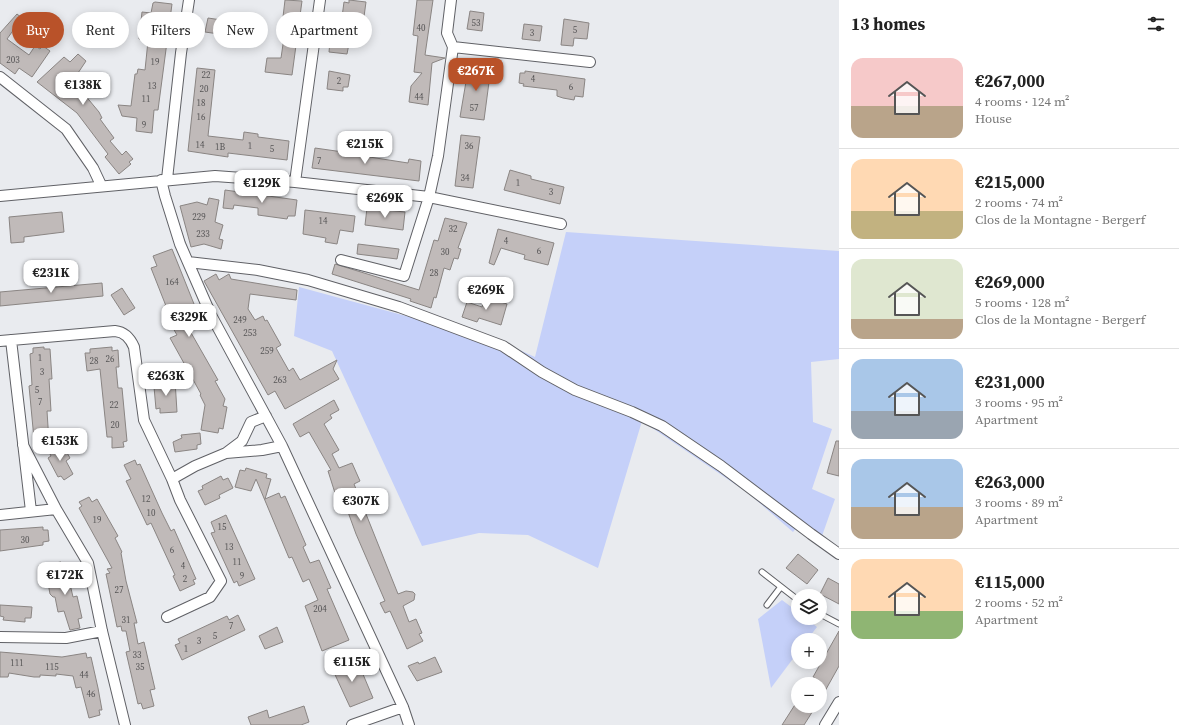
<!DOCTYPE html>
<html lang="en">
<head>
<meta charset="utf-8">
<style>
  :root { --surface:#fff; --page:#f2f2f2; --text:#222; --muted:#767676; --line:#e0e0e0; --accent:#b95229 }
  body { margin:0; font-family:"Source Serif 4",serif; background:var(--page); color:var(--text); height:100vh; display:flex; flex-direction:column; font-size:15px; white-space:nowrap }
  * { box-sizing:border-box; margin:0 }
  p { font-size:13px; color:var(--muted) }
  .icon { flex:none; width:22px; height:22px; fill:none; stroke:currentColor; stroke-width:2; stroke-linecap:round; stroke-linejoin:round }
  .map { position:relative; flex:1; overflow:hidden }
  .drawer { display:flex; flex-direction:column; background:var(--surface); width:340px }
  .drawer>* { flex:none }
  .guide { position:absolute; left:12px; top:12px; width:380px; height:36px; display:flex; gap:8px }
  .buttons { position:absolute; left:791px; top:589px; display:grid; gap:8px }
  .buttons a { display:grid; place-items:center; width:36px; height:36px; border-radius:50%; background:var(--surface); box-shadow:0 2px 10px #0003; font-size:20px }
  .price { position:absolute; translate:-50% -34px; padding:0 9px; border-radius:8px; background:#fff; color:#222; font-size:13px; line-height:26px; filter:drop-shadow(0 1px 2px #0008) }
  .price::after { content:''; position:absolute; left:50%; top:24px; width:12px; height:9px; margin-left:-6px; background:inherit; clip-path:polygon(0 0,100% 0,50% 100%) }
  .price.selected { background:var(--accent); color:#fff }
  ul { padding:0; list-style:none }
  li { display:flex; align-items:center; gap:12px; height:100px; padding:0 12px }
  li+li { border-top:1px solid var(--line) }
  li span { display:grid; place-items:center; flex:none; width:112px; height:80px; border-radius:12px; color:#555 }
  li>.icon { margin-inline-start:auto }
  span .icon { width:48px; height:48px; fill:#fffc; stroke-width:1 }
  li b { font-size:17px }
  h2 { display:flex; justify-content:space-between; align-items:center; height:48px; padding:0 12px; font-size:17px }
  .pill { padding:0 14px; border-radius:18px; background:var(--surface); box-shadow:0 2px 10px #0003; font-size:14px; line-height:36px }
  .pill.selected { background:var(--accent); color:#fff }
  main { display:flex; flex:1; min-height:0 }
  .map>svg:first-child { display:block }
  .green { fill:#c5d0f9 }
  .building { fill:#c0bab9; stroke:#8a8583 }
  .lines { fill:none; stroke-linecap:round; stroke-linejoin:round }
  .service-casing { stroke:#606166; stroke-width:7 }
  .minor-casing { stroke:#606166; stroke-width:12 }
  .service { stroke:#fff; stroke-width:5 }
  .minor { stroke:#fff; stroke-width:10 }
  .labels { text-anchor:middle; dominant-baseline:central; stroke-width:3; stroke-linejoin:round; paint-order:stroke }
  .number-label { font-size:9px; fill:#565556 }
</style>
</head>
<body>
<main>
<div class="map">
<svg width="839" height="725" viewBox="0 0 839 725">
  <rect width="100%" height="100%" fill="#e9ebef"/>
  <path class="green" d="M566,232L839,251V359L811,362L813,422L832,429L812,489L835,499L822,536L801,522L793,532L748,493L642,421L598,568L528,535L479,533L422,546L332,351L294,336L299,287L502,342L535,357Z
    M782,600L798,612V618H806L817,627L807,640H798V652L771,688L758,619Z"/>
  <path class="building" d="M285,0L302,1L292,75L265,72L267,58H281L287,17H283Z
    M349,0L366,2L363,24L353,23L347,54L329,52L331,31L340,32L344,2L349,3Z
    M417,0H433L425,55L445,58L432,63L428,105L409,102L411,86L422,73L414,72L418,36L413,35Z
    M155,2L172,4L158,110H154L152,133L136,131L137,118L122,116L118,105L131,106L135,74H137L138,69L145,70L148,41L139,39L142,12L151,13L153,3Z
    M470,11L484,13L482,31L467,29Z
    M17,14L22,18L7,39L29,55L35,46L40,49L43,46L50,51L32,77L19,68L15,74L0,63V33Z
    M208,18L228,21L226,35L205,32Z
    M564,19L589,23L587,39L574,38L573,46L561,45Z
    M524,24L542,26L540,41L522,39Z
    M78,54L86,61L74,79L87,90L84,94L99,112L102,118L100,119L114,138L110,141L122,155L126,151L133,159L129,162L131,164L119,174L105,157L108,154L77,113L37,82L64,57L70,62Z
    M469,64L491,67L484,120L460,117Z
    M197,68L215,70L208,136L243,140L244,132L258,134V137L289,141L287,160L228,153V157L188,151Z
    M329,71L350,75L348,87H343V91L327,89Z
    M525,71L585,79L583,97L575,96L574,100L563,98L557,96V90L523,86L524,84L519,83L520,73H525Z
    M461,135L480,137L473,188L455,186Z
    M315,148L350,153L351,149L363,151V156L408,163L409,159L421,161L419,181L312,168Z
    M510,170L531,176V179L564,187L560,204L504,190Z
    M225,190L297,200L295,216H288L287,219L258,215V208L234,205L233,209L223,208Z
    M209,198L219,200L215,222L223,225L219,239L223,240L221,249L204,244L191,247L180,206L197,202L207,205Z
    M367,208L405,212L403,230L365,225Z
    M305,210L355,216L353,232L340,230L337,244L325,242L326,238L303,234Z
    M62,212L64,232L24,237V242L11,243L9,217Z
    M445,218L467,223L458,248L461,249L458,259L454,258L450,270L444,268L436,298L434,297L431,308L410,301L411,299L332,274L335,264L419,290L434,240L438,241Z
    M498,229L554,243L548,265L524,259L525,255L501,248L494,265L489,263Z
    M358,244L399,249L397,259L357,254Z
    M172,249L200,319L186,324L218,380L215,381L225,399L223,406L227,407L223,429L219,428L218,433L201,430L205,405L200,395L201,394L170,338L177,335L169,321L164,306H166L151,268L157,266L153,256Z
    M216,274L219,280L229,274L231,279L297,290L296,300L250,294L248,309L255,320L263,316L265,321L267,320L281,345L276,348L289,371L293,368L300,380L337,360L333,369L339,379L285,409L275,391L268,395L204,281Z
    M102,283L103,296L0,306V292Z
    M122,288L135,308L124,315L111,295Z
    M485,297L507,304L501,325L479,318L477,322L462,317L467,302L482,307Z
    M44,347V349H50L52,379H49L51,411H47L49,442L38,444V439H34L29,386L32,385L30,354L33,353V348Z
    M112,347V351L118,350L119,367H116L118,388H122L127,441L123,442L124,447L112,448V437H107L100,369L87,371L85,353H90V349Z
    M175,380L177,412L160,413V408L156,409L154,387L158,386V381Z
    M334,400L339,410L330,415L332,418L324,424L339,450L332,454L339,468L352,463L360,481L354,484L398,594L406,591L413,592L415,594L414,600L403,606L409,622L416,619L422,633L419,634L423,641L407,649L390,611L385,613L380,603L385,601L356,534L340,490L335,493L328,471L331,470L309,432L300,437L293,424Z
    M200,433L201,444L197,445V449L175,452L173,442L182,438L181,435Z
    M836,441H839V476L827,473Z
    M62,444L70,458L66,461L73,474L64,480L61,476L58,477L48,458L51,456L49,452Z
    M135,460L137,465L140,464L162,513L171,531L174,529L196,579L193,580L195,584L180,591L173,576L175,575L151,523L147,525L126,481L131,479L124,465Z
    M246,468L267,474L266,478L271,479L265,499L279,493L281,498L285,496L306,545L303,547L310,563L319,560L331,588L327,589L349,640L322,651L305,606L318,600L309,579L303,582L292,557L289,558L256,479L251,491L235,487L240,470L245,471Z
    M221,476L223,480L228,478L233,488L219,495L220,498L205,505L198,491L203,489L202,486Z
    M89,497L92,502L97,499L118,536L115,538L122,552L121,553L126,581L137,623H134L138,644L144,642L155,689L150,690L154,706L143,709L141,703L138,704L126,652L130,651L126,631H122L121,626L117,627L106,574L110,573L107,569L112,568L79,508L82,506L79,502Z
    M226,515L255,579L239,586L237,581L234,583L211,533L215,532L211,522Z
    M43,527V530H48L49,541L43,542V545L0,551V530Z
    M798,554L818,570L807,584L786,568Z
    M61,562L62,567H66L73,597L77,596L82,618L78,619L80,628L70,630L64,611L58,612L55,597H53L50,594L48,583L54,581L50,564Z
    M828,578L839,584V604L820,594Z
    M0,605L32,607L31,618H25V622L3,620L4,617L0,616Z
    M238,615L245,630L182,660L175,645L180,643L178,639L227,616L229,620Z
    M277,627L283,642L265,649L259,636Z
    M839,631V666L820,700V681L813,677Z
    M0,652L62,657L86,653L87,658L91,657L98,688L102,710H99L100,715L89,718L81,687L76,688L73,676L56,674V676L40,675V677H34L9,673L8,677H0Z
    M435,657L442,672L417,681L408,666L418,662L419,664Z
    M357,660L373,698L350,707L331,666L342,661L344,665Z
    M798,700V706H816L804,725H782Z
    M304,706L309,722L301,725H251L248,717L267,710L269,718Z"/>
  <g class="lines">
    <defs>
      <path id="service" d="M762,572L798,600
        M767,605L780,588
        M820,614L839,624"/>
      <path id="minor" d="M453,47L590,62
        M0,77L66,129L93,168L101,185
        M167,179L181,53L189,0
        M161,180L165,196L180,244L211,315L282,446L403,707L409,725
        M295,182L320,0
        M0,196L215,176L295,182L429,197L561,224
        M341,260L404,276L429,197L438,156L453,47L447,33L451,0
        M188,262L258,270L308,280L399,307L503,346L542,372L575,390L632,412L662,426L721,466L811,534L839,554
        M11,340L31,511
        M0,341L115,331C125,332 130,338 134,347L144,420L172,479L195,466L226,453
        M266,416L251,422L242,441L226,453L262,450L282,446
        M23,445L56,509L88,563L102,631L125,725
        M0,515L56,509
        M167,617L210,597L221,581L180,500L172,479
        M0,637L66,638L102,631
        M352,725L403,707
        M825,725L839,702"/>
    </defs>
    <use href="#service" class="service-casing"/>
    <use href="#minor" class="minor-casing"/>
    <use href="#service" class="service"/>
    <use href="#minor" class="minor"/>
  </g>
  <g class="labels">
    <g class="number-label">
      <text x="476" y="23">53</text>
      <text x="421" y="28">40</text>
      <text x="575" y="30">5</text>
      <text x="532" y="33">3</text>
      <text x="13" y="60">203</text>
      <text x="155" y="62">19</text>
      <text x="206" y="75">22</text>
      <text x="533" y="79">4</text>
      <text x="339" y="81">2</text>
      <text x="152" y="86">13</text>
      <text x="571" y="87">6</text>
      <text x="204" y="89">20</text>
      <text x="419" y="97">44</text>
      <text x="146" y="99">11</text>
      <text x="201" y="103">18</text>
      <text x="474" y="108">57</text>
      <text x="201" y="117">16</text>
      <text x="144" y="125">9</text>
      <text x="200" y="145">14</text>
      <text x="250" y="146">1</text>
      <text x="469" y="146">36</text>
      <text x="220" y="147">1B</text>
      <text x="272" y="149">5</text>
      <text x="319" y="161">7</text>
      <text x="465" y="178">34</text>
      <text x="518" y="183">1</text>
      <text x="551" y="192">3</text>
      <text x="199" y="217">229</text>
      <text x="323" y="221">14</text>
      <text x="453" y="229">32</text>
      <text x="203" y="234">233</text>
      <text x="506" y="241">4</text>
      <text x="539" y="251">6</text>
      <text x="445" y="252">30</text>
      <text x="434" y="273">28</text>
      <text x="172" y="282">164</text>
      <text x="240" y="320">249</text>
      <text x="250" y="333">253</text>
      <text x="267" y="351">259</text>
      <text x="40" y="358">1</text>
      <text x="110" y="359">26</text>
      <text x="94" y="361">28</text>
      <text x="42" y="372">3</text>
      <text x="280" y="380">263</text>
      <text x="37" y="390">5</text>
      <text x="40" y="402">7</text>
      <text x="114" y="405">22</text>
      <text x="115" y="425">20</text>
      <text x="146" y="499">12</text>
      <text x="151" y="513">10</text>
      <text x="97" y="520">19</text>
      <text x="222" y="527">15</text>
      <text x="25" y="540">30</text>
      <text x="229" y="547">13</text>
      <text x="172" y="550">6</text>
      <text x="237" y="562">11</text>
      <text x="183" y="566">4</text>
      <text x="242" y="576">9</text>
      <text x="185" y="579">2</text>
      <text x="119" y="590">27</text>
      <text x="320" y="609">204</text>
      <text x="126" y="620">31</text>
      <text x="231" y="626">7</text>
      <text x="215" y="636">5</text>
      <text x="199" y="641">3</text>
      <text x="186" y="649">1</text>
      <text x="137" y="655">33</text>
      <text x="17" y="663">111</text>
      <text x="52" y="667">115</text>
      <text x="140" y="667">35</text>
      <text x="84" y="675">44</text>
      <text x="91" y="694">46</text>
    </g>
  </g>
</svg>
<div class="buttons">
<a><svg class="icon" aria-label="layers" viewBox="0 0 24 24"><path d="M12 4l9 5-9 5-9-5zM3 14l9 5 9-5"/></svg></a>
<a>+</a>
<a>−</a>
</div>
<b class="price selected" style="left:476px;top:92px">€267K</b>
<b class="price" style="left:83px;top:106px">€138K</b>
<b class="price" style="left:365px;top:165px">€215K</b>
<b class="price" style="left:262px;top:204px">€129K</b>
<b class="price" style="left:385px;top:219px">€269K</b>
<b class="price" style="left:51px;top:294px">€231K</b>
<b class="price" style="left:486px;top:311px">€269K</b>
<b class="price" style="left:189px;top:338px">€329K</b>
<b class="price" style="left:166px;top:397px">€263K</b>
<b class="price" style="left:60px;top:462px">€153K</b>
<b class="price" style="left:361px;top:522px">€307K</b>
<b class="price" style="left:65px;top:596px">€172K</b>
<b class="price" style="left:352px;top:683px">€115K</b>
<div class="guide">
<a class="pill selected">Buy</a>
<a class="pill">Rent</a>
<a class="pill">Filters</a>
<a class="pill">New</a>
<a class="pill">Apartment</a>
</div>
</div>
<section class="drawer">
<h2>13 homes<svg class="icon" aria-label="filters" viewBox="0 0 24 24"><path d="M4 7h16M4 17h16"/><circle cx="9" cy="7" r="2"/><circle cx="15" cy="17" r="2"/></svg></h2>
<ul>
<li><span style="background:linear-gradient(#f6c9c9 60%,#b9a48a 0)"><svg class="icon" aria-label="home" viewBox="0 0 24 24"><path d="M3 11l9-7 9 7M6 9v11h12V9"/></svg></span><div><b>€267,000</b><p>4 rooms · 124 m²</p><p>House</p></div></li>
<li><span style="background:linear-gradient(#ffd9b3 65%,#c2b280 0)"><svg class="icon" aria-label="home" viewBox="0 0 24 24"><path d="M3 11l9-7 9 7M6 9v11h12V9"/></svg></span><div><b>€215,000</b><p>2 rooms · 74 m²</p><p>Clos de la Montagne - Bergerf</p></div></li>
<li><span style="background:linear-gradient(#dfe7d0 75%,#b9a48a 0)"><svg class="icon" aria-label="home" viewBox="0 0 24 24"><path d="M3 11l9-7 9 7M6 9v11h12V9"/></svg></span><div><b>€269,000</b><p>5 rooms · 128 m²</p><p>Clos de la Montagne - Bergerf</p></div></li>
<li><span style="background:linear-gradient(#a9c7e8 65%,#9aa5b1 0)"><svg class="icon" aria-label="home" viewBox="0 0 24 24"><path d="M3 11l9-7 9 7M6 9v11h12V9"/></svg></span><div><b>€231,000</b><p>3 rooms · 95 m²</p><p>Apartment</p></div></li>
<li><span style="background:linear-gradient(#a9c7e8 60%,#b9a48a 0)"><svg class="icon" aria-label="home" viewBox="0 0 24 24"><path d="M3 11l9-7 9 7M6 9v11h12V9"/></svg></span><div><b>€263,000</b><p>3 rooms · 89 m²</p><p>Apartment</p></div></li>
<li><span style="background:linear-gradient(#ffd9b3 65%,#8fb573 0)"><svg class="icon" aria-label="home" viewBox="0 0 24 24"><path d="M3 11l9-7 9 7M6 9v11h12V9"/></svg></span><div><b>€115,000</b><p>2 rooms · 52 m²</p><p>Apartment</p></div></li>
</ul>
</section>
</main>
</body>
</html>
